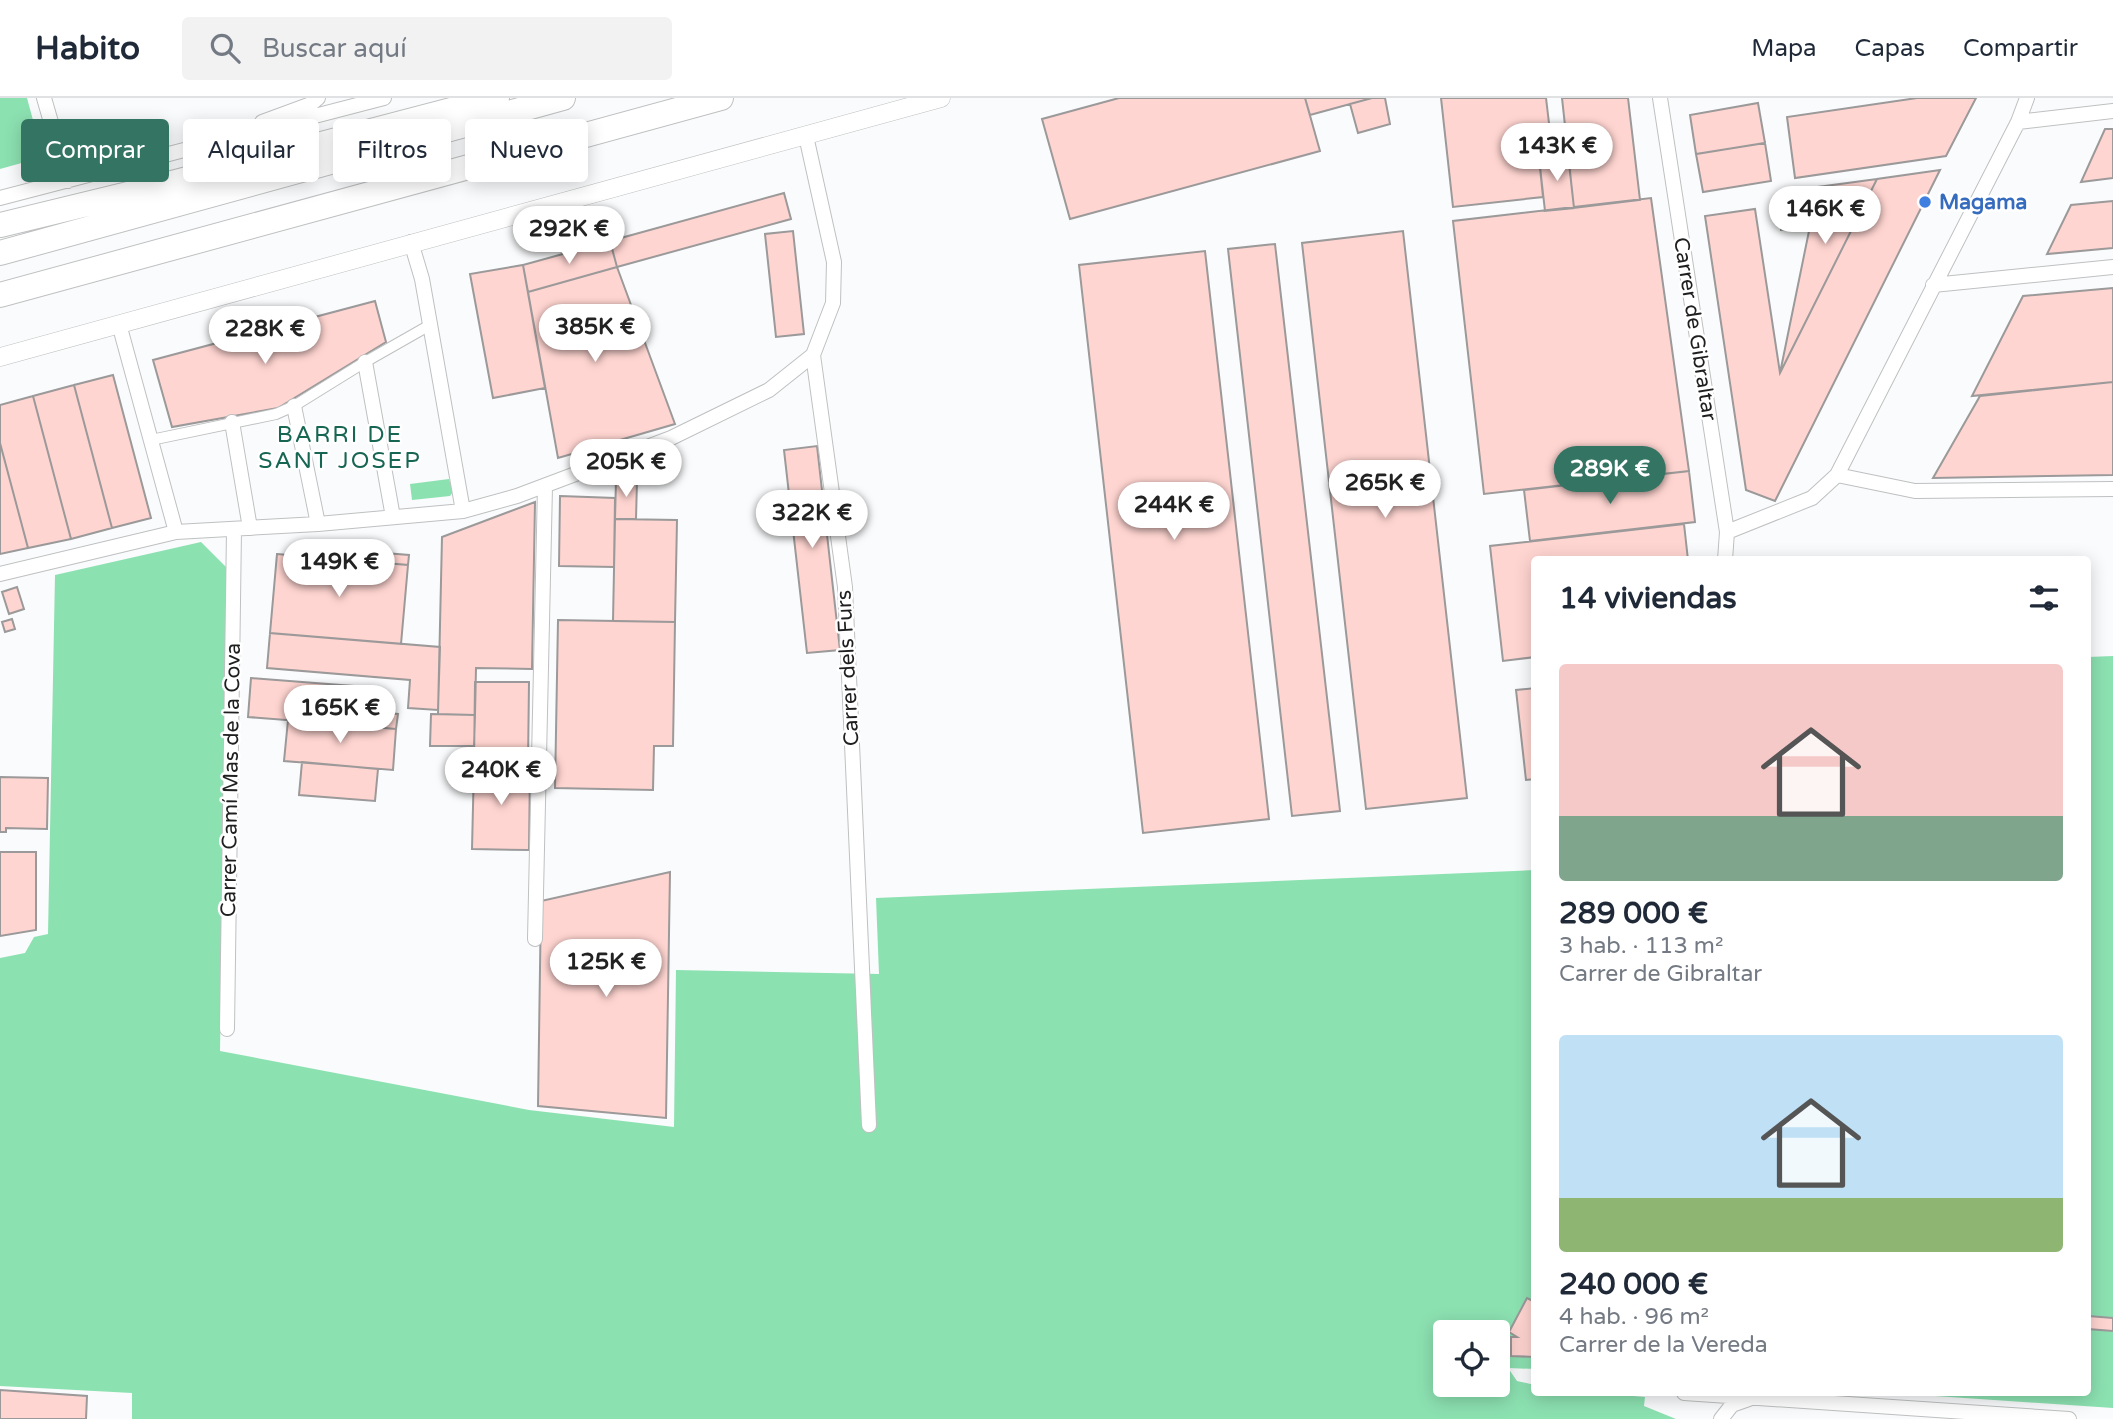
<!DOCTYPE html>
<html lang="es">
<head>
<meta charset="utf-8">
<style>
  :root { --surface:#fff; --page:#f2f2f3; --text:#1f2937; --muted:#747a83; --line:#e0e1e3; --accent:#347463 }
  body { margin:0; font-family:"Varela Round",sans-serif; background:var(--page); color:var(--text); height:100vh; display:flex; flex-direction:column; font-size:26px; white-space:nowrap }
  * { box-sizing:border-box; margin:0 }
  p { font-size:23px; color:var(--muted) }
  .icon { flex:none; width:38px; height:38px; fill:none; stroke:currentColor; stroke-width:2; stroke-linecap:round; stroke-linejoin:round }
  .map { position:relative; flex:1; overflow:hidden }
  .sheet { position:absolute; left:1531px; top:458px; width:560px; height:840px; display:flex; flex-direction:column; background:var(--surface); border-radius:7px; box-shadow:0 4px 18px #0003 }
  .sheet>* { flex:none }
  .top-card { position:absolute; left:21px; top:21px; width:665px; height:63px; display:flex; gap:14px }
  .controls { position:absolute; left:1433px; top:1222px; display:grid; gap:14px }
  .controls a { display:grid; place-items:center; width:77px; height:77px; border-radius:7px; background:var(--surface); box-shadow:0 4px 18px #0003; font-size:35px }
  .price { position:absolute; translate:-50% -60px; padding:0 16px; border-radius:24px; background:#fff; color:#222; font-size:23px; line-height:46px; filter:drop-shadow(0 2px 4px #0008) }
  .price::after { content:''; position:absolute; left:50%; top:42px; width:21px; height:16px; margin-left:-10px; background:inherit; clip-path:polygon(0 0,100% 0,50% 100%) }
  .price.on { background:var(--accent); color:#fff }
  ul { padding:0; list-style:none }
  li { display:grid; align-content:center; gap:14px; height:371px; padding:0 28px }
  li span { display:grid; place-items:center; height:217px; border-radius:7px; color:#555 }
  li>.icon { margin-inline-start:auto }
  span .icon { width:126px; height:126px; fill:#fffc; stroke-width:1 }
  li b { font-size:30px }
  h2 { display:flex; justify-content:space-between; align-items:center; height:84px; padding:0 28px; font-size:30px }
  .chip { padding:0 24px; border-radius:7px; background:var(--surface); box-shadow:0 4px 18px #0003; font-size:24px; line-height:63px }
  .chip.on { background:var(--accent); color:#fff }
  header { display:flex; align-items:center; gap:42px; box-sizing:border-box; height:98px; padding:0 35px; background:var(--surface); border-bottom:2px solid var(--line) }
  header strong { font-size:33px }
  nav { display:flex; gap:38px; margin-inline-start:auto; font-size:24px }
  .search { width:490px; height:63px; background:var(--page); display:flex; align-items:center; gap:18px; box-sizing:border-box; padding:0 24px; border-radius:7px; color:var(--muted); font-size:26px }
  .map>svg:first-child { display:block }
  .green { fill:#8ce1b1; fill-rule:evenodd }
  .building { fill:#ffd5d1; stroke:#9b9999; stroke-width:2 }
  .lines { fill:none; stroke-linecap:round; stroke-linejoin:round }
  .pedestrian-casing { stroke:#bfc0c1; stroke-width:12 }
  .minor-casing { stroke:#bfc0c1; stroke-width:16 }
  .tertiary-casing { stroke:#bfc0c1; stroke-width:19 }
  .motorway-casing { stroke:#bfc0c1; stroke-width:26 }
  .pedestrian { stroke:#fff; stroke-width:10 }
  .minor { stroke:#fff; stroke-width:14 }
  .tertiary { stroke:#fff; stroke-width:18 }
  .motorway { stroke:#fff; stroke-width:24 }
  .shop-dot { fill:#3f7fe0; stroke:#fff; stroke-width:2.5 }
  .labels { text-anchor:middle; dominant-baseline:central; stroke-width:5; stroke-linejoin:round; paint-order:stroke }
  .shop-label { font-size:21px; font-weight:bold; fill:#366cbe; stroke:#fff; text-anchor:start }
  .street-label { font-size:21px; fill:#1f1f1f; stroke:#fff }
  .neighbourhood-label { font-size:23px; letter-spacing:2px; fill:#176653; stroke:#fff }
</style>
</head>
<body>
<header>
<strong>Habito</strong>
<div class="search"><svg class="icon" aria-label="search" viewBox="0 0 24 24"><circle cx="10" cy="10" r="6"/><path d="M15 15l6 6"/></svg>Buscar aquí</div>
<nav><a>Mapa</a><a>Capas</a><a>Compartir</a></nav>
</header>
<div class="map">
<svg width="2113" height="1321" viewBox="0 0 2113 1321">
  <rect width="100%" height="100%" fill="#fafbfc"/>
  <path class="green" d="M0,0H27L43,59L0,71Z
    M449,381L453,394L450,398L412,402L410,386Z
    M201,444L228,471L220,953L529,1012L674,1029L676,872L879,876L876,800L1535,772V1271L1508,1270L1517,1283L1535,1287V1295H1599L1645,1299L1644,1308L1676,1321H132V1295L0,1288V860L25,855L34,839L48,836L55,477ZM1446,1234H1498V1286H1446Z
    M2113,558V1310L1891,1295H2088V559Z"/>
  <path class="building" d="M1119,0H1305L1320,53L1070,121L1042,21Z
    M1305,0H1372L1310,17Z
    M1372,0H1385L1390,26L1358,35L1350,6Z
    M1441,0H1546L1553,59L1539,60L1543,99L1453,109Z
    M1562,0H1628L1640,102L1574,110Z
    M1917,0H1976L1946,58L1795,80L1787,19Z
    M1758,5L1765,45L1696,56L1690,17Z
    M2105,31H2113V80L2081,84Z
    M1765,45L1771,83L1703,94L1696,56Z
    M1568,57L1574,110L1545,113L1539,60Z
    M1940,72L1775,403L1746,392L1705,118L1755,111L1780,275L1877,81Z
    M1877,81L1780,275L1818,89Z
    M1818,89L1810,129L1781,132L1784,93Z
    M784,95L791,121L617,169L610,143Z
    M1651,100L1689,373L1484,396L1453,123Z
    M2113,103V150L2047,156L2071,107Z
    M793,133L804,236L776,239L765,136Z
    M1403,133L1467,700L1366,711L1302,145Z
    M610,143L617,169L528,194L523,167Z
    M1275,146L1340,713L1292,718L1228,151Z
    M1205,153L1269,721L1143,735L1079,167Z
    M523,167L545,290L493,300L470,176Z
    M617,169L675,326L558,360L528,194Z
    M2113,190V284L1972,298L2023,198Z
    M375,203L386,244L278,310L172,329L153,262Z
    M113,277L151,420L112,430L74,287Z
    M2113,284V377L1933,380L1980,298Z
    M74,287L112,430L71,441L33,298Z
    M33,298L71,441L28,450L0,345V307Z
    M0,345L28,450L0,456Z
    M817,348L840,552L807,555L784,352Z
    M1689,373L1695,424L1530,443L1524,392Z
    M616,382H637L636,421H615Z
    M560,398L615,400L614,469L559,468Z
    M535,404L532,571L476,570L475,617L438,616L442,439Z
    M615,421L677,422L675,524L613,523Z
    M1684,426L1688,462H1535V559L1503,563L1490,448Z
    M372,454L409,457L408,467L371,464Z
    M277,456L408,467L401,546L270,535Z
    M17,489L24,511L9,516L2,494Z
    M12,521L15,531L5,534L2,524Z
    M558,522L675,524L673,648H654L653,692L555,690Z
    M270,535L440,549L438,612L408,610L410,582L267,570Z
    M251,580L366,589L363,628L248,619Z
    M475,584H529L528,667L474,666Z
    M1535,590V681L1526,682L1516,592Z
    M364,613L398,616L396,631L363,628Z
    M431,616L475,617L474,648H430Z
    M288,622L396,631L393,672L284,663Z
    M302,664L378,671L375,703L299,697Z
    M474,666L530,667L529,752L472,751Z
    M0,679L48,680L47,731L6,730V734H0Z
    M0,754H36V832L0,838Z
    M670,774L666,1020L538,1008L541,803Z
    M1527,1200L1535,1204V1259L1511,1258V1239H1517L1509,1234Z
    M2088,1218L2113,1220V1233L2088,1231Z
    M0,1292L87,1298L86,1321H0Z"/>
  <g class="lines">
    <defs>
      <path id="pedestrian" d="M151,342L276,316L294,308L365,264L430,227"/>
      <path id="minor" d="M44,0L68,83
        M1660,0L1727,434L1725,462
        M262,24L311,6L318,0
        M2018,24L2113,13
        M806,38L834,164L833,205L813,257L845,489L869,1027
        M0,100L384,0
        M411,144L422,181L463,413
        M1933,187L2113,169
        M119,226L176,434
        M365,264L393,419
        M294,308L318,426
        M232,324L250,430
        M1837,377L1915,393L2113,391
        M1727,434L1812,400L1837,377L2018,24L2027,0
        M0,476L176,434L318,426L463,413L517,398L671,340L769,292L813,257
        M535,841L545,388
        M227,931L234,432
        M1684,1295L2069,1321
        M1721,1321L1732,1307L1749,1301"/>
      <path id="tertiary" d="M0,259L941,0"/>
      <path id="motorway" d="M0,127L153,90L497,0
        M0,155L563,0
        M0,197L721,0"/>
    </defs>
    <use href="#pedestrian" class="pedestrian-casing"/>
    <use href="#minor" class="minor-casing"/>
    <use href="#tertiary" class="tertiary-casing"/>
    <use href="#motorway" class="motorway-casing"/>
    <use href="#pedestrian" class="pedestrian"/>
    <use href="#minor" class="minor"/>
    <use href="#tertiary" class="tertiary"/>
    <use href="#motorway" class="motorway"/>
  </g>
  <circle class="shop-dot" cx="1925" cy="104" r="7"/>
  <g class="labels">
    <g class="shop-label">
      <text x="1939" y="104">Magama</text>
    </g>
    <g class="street-label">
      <text transform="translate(1695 231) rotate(81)">Carrer de Gibraltar</text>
      <text transform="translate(848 570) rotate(-93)">Carrer dels Furs</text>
      <text transform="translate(231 682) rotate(-89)">Carrer Camí Mas de la Cova</text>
    </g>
    <g class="neighbourhood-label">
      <text x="340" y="337">BARRI DE<tspan x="340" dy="26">SANT JOSEP</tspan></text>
    </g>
  </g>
</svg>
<div class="controls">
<a><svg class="icon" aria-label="locate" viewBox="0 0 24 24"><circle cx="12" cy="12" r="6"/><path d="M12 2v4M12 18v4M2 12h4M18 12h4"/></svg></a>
</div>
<b class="price" style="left:1557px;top:85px">143K €</b>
<b class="price" style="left:1825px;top:148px">146K €</b>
<b class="price" style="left:569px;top:168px">292K €</b>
<b class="price" style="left:595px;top:266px">385K €</b>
<b class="price" style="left:265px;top:268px">228K €</b>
<b class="price" style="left:626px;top:401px">205K €</b>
<b class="price on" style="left:1610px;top:408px">289K €</b>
<b class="price" style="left:1385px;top:422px">265K €</b>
<b class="price" style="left:1174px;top:444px">244K €</b>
<b class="price" style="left:812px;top:452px">322K €</b>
<b class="price" style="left:339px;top:501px">149K €</b>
<b class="price" style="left:340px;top:647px">165K €</b>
<b class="price" style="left:501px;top:709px">240K €</b>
<b class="price" style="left:606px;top:901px">125K €</b>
<div class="top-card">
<a class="chip on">Comprar</a>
<a class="chip">Alquilar</a>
<a class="chip">Filtros</a>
<a class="chip">Nuevo</a>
</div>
<section class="sheet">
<h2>14 viviendas<svg class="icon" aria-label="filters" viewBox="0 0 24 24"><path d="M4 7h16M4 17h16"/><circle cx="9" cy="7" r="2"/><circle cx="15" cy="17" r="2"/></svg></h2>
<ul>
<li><span style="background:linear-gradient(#f6c9c9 70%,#7fa58c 0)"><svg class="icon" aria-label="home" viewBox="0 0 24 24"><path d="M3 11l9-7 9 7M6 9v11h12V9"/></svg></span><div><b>289 000 €</b><p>3 hab. · 113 m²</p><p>Carrer de Gibraltar</p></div></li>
<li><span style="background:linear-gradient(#bfe0f5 75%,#8fb573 0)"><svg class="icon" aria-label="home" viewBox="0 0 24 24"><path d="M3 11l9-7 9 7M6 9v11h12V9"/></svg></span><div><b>240 000 €</b><p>4 hab. · 96 m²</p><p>Carrer de la Vereda</p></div></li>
</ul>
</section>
</div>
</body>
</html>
